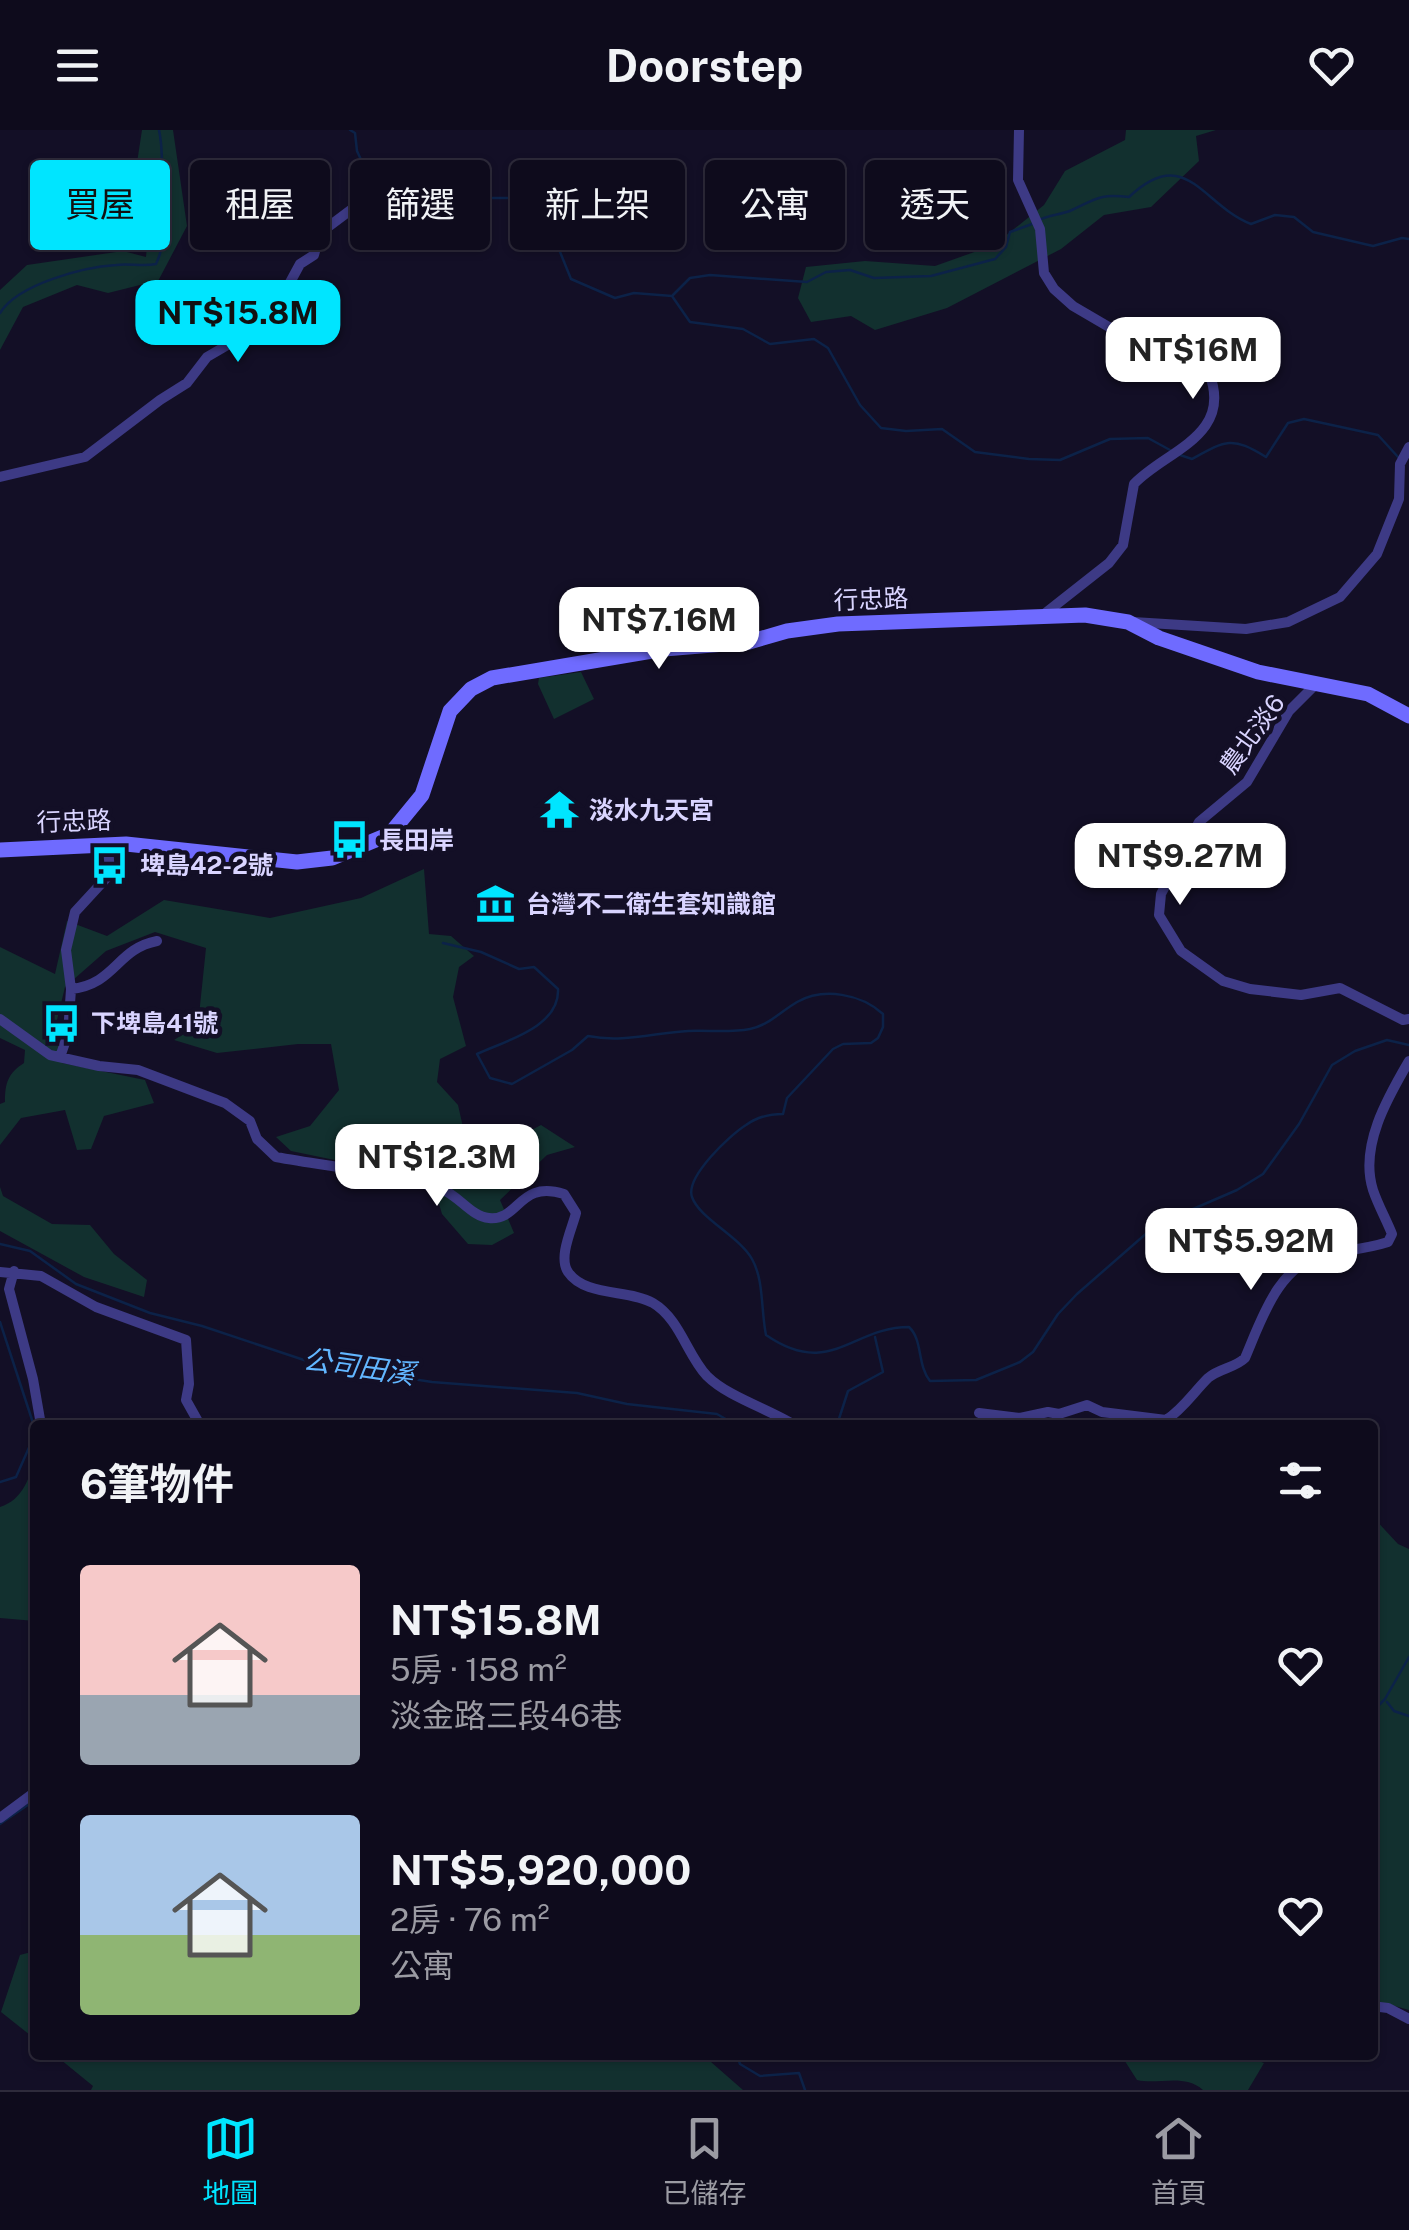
<!DOCTYPE html>
<html lang="zh-TW">
<head>
<meta charset="utf-8">
<style>
  :root { --surface:#0e0b1c; --page:#1c1929; --text:#f1f3f6; --muted:#9b9ba3; --line:#2e2b3b; --accent:#00e5ff }
  body { margin:0; font-family:"Public Sans","Noto Sans TC",sans-serif; background:var(--page); color:var(--text); height:100vh; display:flex; flex-direction:column; font-size:38px; white-space:nowrap }
  * { box-sizing:border-box; margin:0 }
  p { font-size:32px; color:var(--muted) }
  .icon { flex:none; width:55px; height:55px; fill:none; stroke:currentColor; stroke-width:2; stroke-linecap:round; stroke-linejoin:round }
  .map { position:relative; flex:1; overflow:hidden }
  .panel { position:absolute; left:30px; top:1290px; width:1348px; height:640px; display:flex; flex-direction:column; background:var(--surface); border-radius:10px; box-shadow:0 2px 8px #0004,0 0 0 2px var(--line) }
  .panel>* { flex:none }
  .hud { position:absolute; left:30px; top:30px; width:1350px; height:90px; display:flex; gap:20px }
  .price { position:absolute; translate:-50% -85px; padding:0 22px; border-radius:20px; background:#fff; color:#222; font-size:32px; line-height:65px; filter:drop-shadow(0 2px 5px #0008) }
  .price::after { content:''; position:absolute; left:50%; top:60px; width:30px; height:22px; margin-left:-15px; background:inherit; clip-path:polygon(0 0,100% 0,50% 100%) }
  .price.active { background:var(--accent); color:#111 }
  ul { padding:0; list-style:none }
  li { display:flex; align-items:center; gap:30px; height:250px; padding:0 50px }
  li span { display:grid; place-items:center; flex:none; width:280px; height:200px; border-radius:10px; color:#555 }
  li>.icon { margin-inline-start:auto }
  span .icon { width:120px; height:120px; fill:#fffc; stroke-width:1 }
  li b { font-size:42px }
  h2 { display:flex; justify-content:space-between; align-items:center; height:120px; padding:0 50px; font-size:42px }
  .chip { padding:0 35px; border-radius:10px; background:var(--surface); box-shadow:0 2px 8px #0004,0 0 0 2px var(--line); font-size:35px; line-height:90px }
  .chip.active { background:var(--accent); color:#111 }
  header { display:flex; justify-content:space-between; align-items:center; height:130px; padding:0 50px; background:var(--surface); font-size:45px; font-weight:700 }
  .dock { display:flex; justify-content:space-around; align-items:center; height:140px; border-top:2px solid var(--line); background:var(--surface); font-size:28px; color:var(--muted) }
  .dock a { display:grid; justify-items:center; gap:5px }
  .dock .active { color:var(--accent) }
  .map>svg:first-child { display:block }
  .green { fill:#12302f }
  .lines { fill:none; stroke-linecap:round; stroke-linejoin:round }
  .stream { stroke:#0c2248; stroke-width:2.5 }
  .street { stroke:#3d3a85; stroke-width:10 }
  .secondary { stroke:#6f6bff; stroke-width:15 }
  .labels { text-anchor:middle; dominant-baseline:central; stroke-width:9; stroke-linejoin:round; paint-order:stroke }
  .street-label { font-size:25px; fill:#d9d4ff; stroke:#130f26 }
  .poi-label { font-size:25px; font-weight:bold; fill:#d9d4ff; stroke:#130f26; text-anchor:start }
  .water-label { font-size:28px; font-style:italic; fill:#62b6ff; stroke:#130f26 }
</style>
</head>
<body>
<header><svg class="icon" aria-label="menu" viewBox="0 0 24 24"><path d="M4 6h16M4 12h16M4 18h16"/></svg>Doorstep<svg class="icon" aria-label="heart" viewBox="0 0 24 24"><path d="M12 20l-8-8c-3-5 5-10 8-4 3-6 11-1 8 4z"/></svg></header>
<div class="map">
<svg width="1409" height="1960" viewBox="0 0 1409 1960">
  <rect width="100%" height="100%" fill="#130f26"/>
  <path class="green" d="M142,0H173L187,96L156,155L144,154L108,163L77,155L23,177L0,220V160L27,135L123,121L146,127L148,103L131,72Z
    M1126,0H1216L1196,6L1199,31L1151,77L1104,85L1061,119L947,178L875,200L851,186L811,192L798,168L806,137L865,131L935,136L994,115L1044,75L1065,41L1125,10Z
    M581,542L594,569L554,589L538,554L539,548Z
    M424,739L429,804L451,806L474,826L459,837L453,867L466,916L440,929L437,952L458,975L467,1015L501,1023L507,1013L541,995L575,1017L547,1025L500,1070L514,1103L492,1115L468,1114L442,1084L432,1050L291,1021L276,1007L310,996L339,960L331,914H298L217,923L174,910L198,895L206,818L155,802L106,821L65,857L57,890L62,933L145,950L154,973L104,986L91,1019L77,1020L65,980L21,988L0,1015V974L5,972C5,953 8,943 24,933L25,920L0,908V817L55,844L67,791L107,806L164,770L270,788L361,768Z
    M0,1057L3,1066L52,1094L90,1095L114,1124L147,1150L144,1167L84,1147L0,1101Z
    M35,1325V1491L0,1488V1377C23,1370 31,1346 35,1325Z
    M1372,1386L1398,1414L1409,1419V1880L1373,1870Z
    M35,1821V1909L1,1882L20,1825Z
    M55,1925H703L743,1960H91L93,1956Z
    M1121,1925H1242L1264,1933L1248,1960H1203C1184,1943 1159,1955 1137,1950Z"/>
  <g class="lines">
    <path class="stream" d="M350,0L355,3L357,21L380,71L389,76L444,68H546L560,78L554,107L571,149L615,168L634,163L672,166L690,192L743,199L770,214L814,209L828,218L860,275L881,298L906,301L942,299L975,322L1029,329L1060,330L1110,309L1148,308L1170,320
      M1039,90C1051,84 1061,85 1072,80C1098,68 1099,64 1129,67C1186,13 1202,75 1251,94L1275,85L1294,87L1313,102L1373,116L1402,108L1409,109
      M673,165L690,148L710,145L807,152L826,142L850,140L874,148L931,146L995,129L1006,117L1010,102L1032,94
      M0,183C18,154 84,137 116,135C130,133 142,137 156,134C168,108 163,91 162,64C161,41 164,22 159,0
      M1177,324L1192,329C1226,310 1232,306 1266,327L1288,293L1304,289L1378,305L1398,327
      M443,813L481,822L519,839L534,837L558,859C560,897 505,911 477,924L490,948L512,954L572,920L588,906C622,913 654,903 688,901C709,900 729,903 750,899C769,895 780,882 797,872C824,857 861,864 883,884V897L878,908L871,913L843,914L833,919L787,968L783,984C770,984 757,987 746,995C730,1005 685,1047 692,1067C699,1088 739,1106 752,1129C764,1150 761,1181 766,1205C830,1249 852,1197 909,1197C923,1210 917,1235 930,1251L976,1250L1020,1232L1033,1222L1058,1184L1077,1164L1156,1095L1237,1060L1263,1044L1299,994L1332,935L1355,921L1387,910L1409,915
      M0,1114L30,1121L76,1154L150,1183L202,1196L316,1234L432,1252L577,1263L627,1274L717,1284L736,1295
      M0,1192L35,1299
      M837,1295L848,1261L883,1242L875,1207
      M0,1352L16,1347L35,1304
      M1387,1572L1394,1581L1409,1586
      M1372,1582L1385,1569L1409,1527
      M0,1694L35,1670
      M737,1925L740,1934L760,1946L799,1943L805,1960"/>
    <path class="street" d="M1019,0L1018,50L1040,99L1044,143L1054,159L1073,176L1126,207L1209,243C1234,306 1165,321 1134,354L1123,415L1109,433L1043,485
      M0,347L85,327L160,270L187,253L207,227L243,206L256,188L274,182L300,134L314,125L320,103L368,67L357,42
      M1133,492L1246,499L1288,492L1340,467L1377,424L1399,369L1400,334L1409,317
      M1315,555L1289,581L1247,652L1199,692L1161,764L1159,785L1181,821L1223,851L1250,859L1301,865L1340,858L1403,890L1409,889
      M71,859C116,854 116,819 157,811
      M0,889L50,925L99,936L138,940L225,973L250,991L257,1009L276,1027C329,1037 393,1042 443,1060C459,1066 472,1087 489,1088C520,1091 518,1050 564,1064L576,1083C572,1099 558,1127 568,1142C585,1167 629,1159 653,1173C680,1189 687,1225 707,1246C728,1267 769,1279 794,1295
      M60,927L68,904L71,859L66,820L75,782L110,744L108,715
      M14,1141L9,1159L33,1249L41,1295
      M0,1142L41,1146L96,1177L186,1210L189,1254L186,1270L200,1295
      M979,1283L1020,1288L1048,1282L1059,1284L1087,1275L1102,1282L1166,1290C1183,1279 1193,1263 1208,1248C1220,1238 1235,1238 1245,1228C1261,1191 1278,1134 1325,1124C1347,1120 1367,1119 1388,1112L1392,1104C1386,1089 1378,1075 1373,1060C1359,1016 1388,967 1409,931
      M0,1688L35,1662
      M1372,1876L1388,1878L1409,1889"/>
    <path class="secondary" d="M0,720L126,714L297,732L332,728L390,704L422,665L450,581L471,559L492,548L664,519L749,512L787,501L838,494L1085,485L1128,492L1159,508L1258,542L1368,564L1409,586"/>
  </g>
  <defs>
    <symbol id="temple-bare" viewBox="-9 -9 18 18"><path d="M0-6L5-2H3V0L6.5 2.5H4V6H1.5V3h-3V6H-4V2.5H-6.5L-3 0V-2H-5Z" fill="#00e5ff" stroke="#130f26" stroke-width="2.5" paint-order="stroke"/></symbol>
    <symbol id="bus-bare" viewBox="-9 -9 18 18"><path d="M-5-6H5V4H4V6H2V4H-2V6H-4V4H-5ZM-3.5-4V0h7V-4ZM-3.5 1.2v1.5H-2V1.2ZM2 1.2v1.5H3.5V1.2Z" fill="#00e5ff" stroke="#130f26" stroke-width="2.5" paint-order="stroke"/></symbol>
    <symbol id="museum-bare" viewBox="-9 -9 18 18"><path d="M0-6L6-3V-2H-6V-3ZM-5-1h2V3h-2ZM-1-1h2V3h-2ZM3-1h2V3H3ZM-6 4H6V6H-6Z" fill="#00e5ff" stroke="#130f26" stroke-width="2.5" paint-order="stroke"/></symbol>
  </defs>
  <g fill-rule="evenodd">
    <use href="#temple-bare" x="532" y="652" width="55" height="55"/>
    <use href="#bus-bare" x="322" y="682" width="55" height="55"/>
    <use href="#bus-bare" x="82" y="708" width="55" height="55"/>
    <use href="#museum-bare" x="468" y="746" width="55" height="55"/>
    <use href="#bus-bare" x="34" y="866" width="55" height="55"/>
  </g>
  <g class="labels">
    <g class="street-label">
      <text transform="translate(871 469) rotate(-2)">行忠路</text>
      <text transform="translate(1252 604) rotate(-54)">農北淡6</text>
      <text transform="translate(74 691) rotate(-2)">行忠路</text>
    </g>
    <g class="poi-label">
      <text x="589" y="680">淡水九天宮</text>
      <text x="379" y="710">長田岸</text>
      <text x="140" y="735">埤島42-2號</text>
      <text x="526" y="774">台灣不二衛生套知識館</text>
      <text x="91" y="893">下埤島41號</text>
    </g>
    <g class="water-label">
      <text transform="translate(359 1236) rotate(8)">公司田溪</text>
    </g>
  </g>
</svg>
<b class="price active" style="left:238px;top:235px">NT$15.8M</b>
<b class="price" style="left:1193px;top:272px">NT$16M</b>
<b class="price" style="left:659px;top:542px">NT$7.16M</b>
<b class="price" style="left:1180px;top:778px">NT$9.27M</b>
<b class="price" style="left:437px;top:1079px">NT$12.3M</b>
<b class="price" style="left:1251px;top:1163px">NT$5.92M</b>
<div class="hud">
<a class="chip active">買屋</a>
<a class="chip">租屋</a>
<a class="chip">篩選</a>
<a class="chip">新上架</a>
<a class="chip">公寓</a>
<a class="chip">透天</a>
</div>
<section class="panel">
<h2>6筆物件<svg class="icon" aria-label="filters" viewBox="0 0 24 24"><path d="M4 7h16M4 17h16"/><circle cx="9" cy="7" r="2"/><circle cx="15" cy="17" r="2"/></svg></h2>
<ul>
<li><span style="background:linear-gradient(#f6c9c9 65%,#9aa5b1 0)"><svg class="icon" aria-label="home" viewBox="0 0 24 24"><path d="M3 11l9-7 9 7M6 9v11h12V9"/></svg></span><div><b>NT$15.8M</b><p>5房 · 158 m²</p><p>淡金路三段46巷</p></div><svg class="icon" aria-label="heart" viewBox="0 0 24 24"><path d="M12 20l-8-8c-3-5 5-10 8-4 3-6 11-1 8 4z"/></svg></li>
<li><span style="background:linear-gradient(#a9c7e8 60%,#8fb573 0)"><svg class="icon" aria-label="home" viewBox="0 0 24 24"><path d="M3 11l9-7 9 7M6 9v11h12V9"/></svg></span><div><b>NT$5,920,000</b><p>2房 · 76 m²</p><p>公寓</p></div><svg class="icon" aria-label="heart" viewBox="0 0 24 24"><path d="M12 20l-8-8c-3-5 5-10 8-4 3-6 11-1 8 4z"/></svg></li>
</ul>
</section>
</div>
<nav class="dock">
<a class="active"><svg class="icon" aria-label="map" viewBox="0 0 24 24"><path d="M3 6l6-2 6 2 6-2v14l-6 2-6-2-6 2zM9 4v14M15 6v14"/></svg>地圖</a>
<a><svg class="icon" aria-label="saved" viewBox="0 0 24 24"><path d="M7 4h10v16l-5-4-5 4z"/></svg>已儲存</a>
<a><svg class="icon" aria-label="home" viewBox="0 0 24 24"><path d="M3 11l9-7 9 7M6 9v11h12V9"/></svg>首頁</a>
</nav>
</body>
</html>
